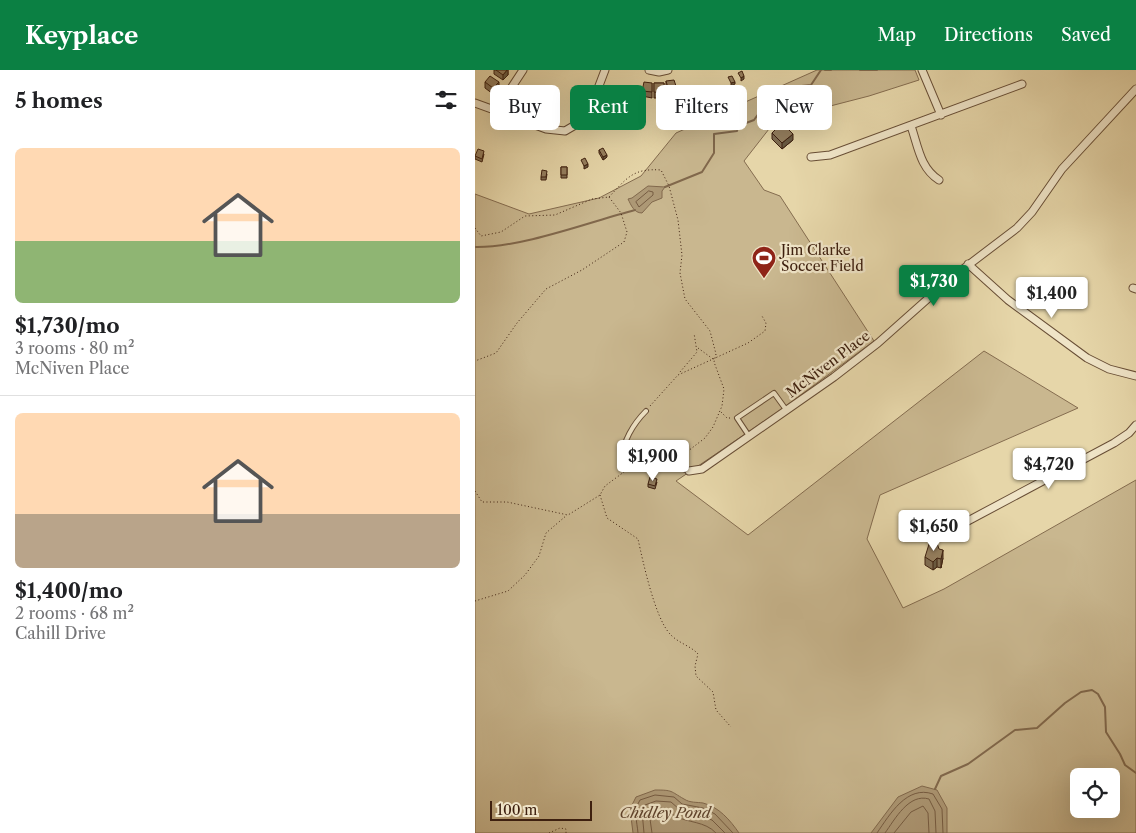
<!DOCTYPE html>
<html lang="en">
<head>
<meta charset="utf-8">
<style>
  :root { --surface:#fff; --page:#f2f2f2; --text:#202124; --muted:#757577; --line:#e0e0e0; --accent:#0b8043 }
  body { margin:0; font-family:"Libre Caslon Text",serif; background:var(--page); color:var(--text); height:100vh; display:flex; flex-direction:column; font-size:19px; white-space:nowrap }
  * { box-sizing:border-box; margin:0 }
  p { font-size:16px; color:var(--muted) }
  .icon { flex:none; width:28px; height:28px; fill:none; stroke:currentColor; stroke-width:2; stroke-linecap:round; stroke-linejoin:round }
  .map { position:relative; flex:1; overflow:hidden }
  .sheet { display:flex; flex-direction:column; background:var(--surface); width:475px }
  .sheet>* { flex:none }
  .guide { position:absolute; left:15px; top:15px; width:475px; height:45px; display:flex; gap:10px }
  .controls { position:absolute; left:595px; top:698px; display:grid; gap:10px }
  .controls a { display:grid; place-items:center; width:50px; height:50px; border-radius:8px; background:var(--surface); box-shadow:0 5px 20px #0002; font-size:25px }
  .scale { position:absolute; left:15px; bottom:12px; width:102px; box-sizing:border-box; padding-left:5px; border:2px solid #3e200f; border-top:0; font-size:14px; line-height:18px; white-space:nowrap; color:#3e200f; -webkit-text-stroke:4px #efe4c7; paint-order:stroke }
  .price { position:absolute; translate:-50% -42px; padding:0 11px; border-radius:5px; background:#fff; color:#222; font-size:16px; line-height:32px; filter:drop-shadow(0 1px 2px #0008) }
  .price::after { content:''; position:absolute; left:50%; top:30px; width:15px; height:11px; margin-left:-8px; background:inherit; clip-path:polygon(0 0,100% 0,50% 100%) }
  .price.on { background:var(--accent); color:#fff }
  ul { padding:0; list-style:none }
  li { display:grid; align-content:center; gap:10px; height:265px; padding:0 15px }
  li+li { border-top:1px solid var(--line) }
  li span { display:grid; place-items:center; height:155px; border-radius:8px; color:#555 }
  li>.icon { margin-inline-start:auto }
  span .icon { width:90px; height:90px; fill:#fffc; stroke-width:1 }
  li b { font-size:21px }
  h2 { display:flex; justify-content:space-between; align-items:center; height:60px; padding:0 15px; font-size:21px }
  .chip { padding:0 18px; border-radius:8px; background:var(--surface); box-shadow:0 5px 20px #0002; font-size:18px; line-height:45px }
  .chip.on { background:var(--accent); color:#fff }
  header { display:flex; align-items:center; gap:30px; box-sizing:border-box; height:70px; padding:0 25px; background:var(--accent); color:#fff }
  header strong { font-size:24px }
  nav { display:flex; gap:28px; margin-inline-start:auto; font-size:18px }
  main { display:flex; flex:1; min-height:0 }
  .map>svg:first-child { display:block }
  .green { fill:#c9b78f; stroke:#846c4f; fill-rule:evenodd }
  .water { fill:#ad9875; stroke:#81684c }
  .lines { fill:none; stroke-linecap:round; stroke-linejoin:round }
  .shore { stroke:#765c42; stroke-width:1 }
  .stream { stroke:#81684c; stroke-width:2 }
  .lane-casing { stroke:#684e36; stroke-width:6 }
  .street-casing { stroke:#684e36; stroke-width:9 }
  .path { stroke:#3e200f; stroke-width:1; stroke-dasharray:1 2.5; stroke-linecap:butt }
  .lane { stroke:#efe4c7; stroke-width:4 }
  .street { stroke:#efe4c7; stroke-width:7 }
  .wall { fill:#806d52; stroke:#3e200f }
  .shaded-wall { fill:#685942; stroke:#3e200f }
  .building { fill:#957f5f; stroke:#3e200f }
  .labels { text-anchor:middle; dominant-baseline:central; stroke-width:4.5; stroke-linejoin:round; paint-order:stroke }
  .poi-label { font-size:14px; fill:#3e200f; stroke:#efe4c7; text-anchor:start }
  .street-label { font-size:14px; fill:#3e200f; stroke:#efe4c7 }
  .water-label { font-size:15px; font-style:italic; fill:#5f442e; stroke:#efe4c7 }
</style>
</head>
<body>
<header>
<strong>Keyplace</strong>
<nav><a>Map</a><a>Directions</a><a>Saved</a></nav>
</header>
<main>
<section class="sheet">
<h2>5 homes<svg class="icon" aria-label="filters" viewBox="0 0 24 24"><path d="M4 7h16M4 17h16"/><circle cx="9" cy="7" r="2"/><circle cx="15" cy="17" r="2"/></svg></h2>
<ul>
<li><span style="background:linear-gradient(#ffd9b3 60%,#8fb573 0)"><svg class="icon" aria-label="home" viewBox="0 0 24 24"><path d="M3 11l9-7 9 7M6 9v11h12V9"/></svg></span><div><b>$1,730/mo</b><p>3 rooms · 80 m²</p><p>McNiven Place</p></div></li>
<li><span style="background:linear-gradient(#ffd9b3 65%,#b9a48a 0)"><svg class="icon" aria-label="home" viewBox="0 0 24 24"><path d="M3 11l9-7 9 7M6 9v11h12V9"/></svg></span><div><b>$1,400/mo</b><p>2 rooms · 68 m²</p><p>Cahill Drive</p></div></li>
</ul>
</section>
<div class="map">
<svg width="661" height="763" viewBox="0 0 661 763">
  <rect width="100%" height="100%" fill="#e6d6a9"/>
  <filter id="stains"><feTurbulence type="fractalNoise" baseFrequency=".004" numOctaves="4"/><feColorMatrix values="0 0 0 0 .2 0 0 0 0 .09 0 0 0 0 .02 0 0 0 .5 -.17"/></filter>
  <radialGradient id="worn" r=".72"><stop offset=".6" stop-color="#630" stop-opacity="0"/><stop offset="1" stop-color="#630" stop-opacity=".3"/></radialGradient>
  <path class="green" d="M342,0H440L444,10L394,26L301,50L269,91L289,120L305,126L399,271L304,341L201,411L273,465L509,281L603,338L405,425L392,469L428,538L469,519L661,410V763H0V124L54,144L124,128L166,106L201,63ZM604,706H636V739H604Z"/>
  <path class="water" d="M173,116L190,117L187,121V128L177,132L167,143C159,143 156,135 153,129L157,128Z
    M447,716L462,720L472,738V763H396L423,727Z
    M180,720C198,720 195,721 209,729C215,733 222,732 228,733C244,737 255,750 264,763H158L155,739L161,727Z"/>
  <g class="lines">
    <path class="shore" d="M174,121L178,122V125L164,137L161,132Z
      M163,763C162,751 158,741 165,730L180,725L199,727L207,734L228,738L240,744L258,763
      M169,763L167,741L170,735L181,731L196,732L204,739L237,750L250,763
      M177,763L174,742C178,739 184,737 190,739C194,740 196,744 200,746C213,753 230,751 241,763
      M402,763C415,744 432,715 458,724L467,739L468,763
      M410,763C420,749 434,723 454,729L460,741L461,763
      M419,763L436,742L448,736L453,743L454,763"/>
    <path class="stream" d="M350,0H356
      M385,0H402
      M190,117L227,102L239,83V64L262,61L263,56L279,50L292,32L305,28L308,18L336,15L346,0
      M0,177C46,178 114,152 160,140
      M460,719L466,706L493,694L540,660L562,658L590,633L606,622L617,620L623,624L630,637L631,662L645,684L650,695L661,703"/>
    <defs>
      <path id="lane" d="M171,341C159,353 146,373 148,390C157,397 165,392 175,392C188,392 202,397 214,401
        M274,366L262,348L299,323L312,341"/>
      <path id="street" d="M174,0L184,2L193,0
        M447,0L466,45
        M0,33L71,59L90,61L107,51L114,42L130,0
        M21,41L48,0
        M436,56C443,76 445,98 464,110
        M336,87L355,85L547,14
        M493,194L533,230L612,288L634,299L661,306
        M658,218L661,219
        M214,401L227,399L359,307L403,273L475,209L542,158L557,142L587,99L661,19
        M468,455L491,452L639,373L654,363L661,355"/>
    </defs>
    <use href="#lane" class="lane-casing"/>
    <use href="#street" class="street-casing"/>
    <path class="path" d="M134,127C152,108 158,98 186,100L194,116L203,150L207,185L205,203L210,229L235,261L241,284L239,292L249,319L247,336L238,357L230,368L200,391
      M0,158L6,166L26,162L50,146L80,145L117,129L134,127L146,143L152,162L149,172L107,200L71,219L42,253L21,283L0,291
      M223,278L238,289
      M205,302L222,282L219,263
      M175,336L203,305L273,273L290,261L291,253L287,246
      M246,342L252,348H257
      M0,421L7,432H32L93,445L125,425L130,416L153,399
      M125,425L132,448L163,469C168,492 180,548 195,564C203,573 216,576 223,584L220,596L221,606L238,622L241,640L256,657
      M0,531L33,521L50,505L64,486L71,463L92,445
      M74,763L85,758L91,759V763"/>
    <use href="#lane" class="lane"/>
    <use href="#street" class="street"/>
  </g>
  <path class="wall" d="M19,0H33V5L28,10L19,4Z
    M191,11L202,25L194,27L191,17Z
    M10,12L24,18L18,24L10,18Z
    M177,13V28L167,26V21Z
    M179,13H189V28H179Z
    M192,32V44H187L186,33Z
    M76,35L73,43L67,41V38Z
    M83,40L80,48L75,46V43Z
    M297,63L318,70L307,79L297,69Z
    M124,80L132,87L128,90L124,83Z
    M9,84L7,92L0,89V86Z
    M86,97H92V108H86Z
    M72,104L71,110H66V107Z
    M182,412L180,419L173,417V414Z
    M450,487L468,488L466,498L462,497L458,500L450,495Z"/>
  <path class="shaded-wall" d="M32,0H33V5L28,10V5Z
    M269,6V9L266,11V8Z
    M24,12V18L18,24V18Z
    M260,12V14L256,16V13Z
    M202,19V25L194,27V21Z
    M243,22V24L239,26V24Z
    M318,64V70L307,79V73Z
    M132,85V87L128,90V87Z
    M113,94V97L109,99V96Z
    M468,480V488L466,498V489Z
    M462,488V497L458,500V492Z"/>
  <path class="building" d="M21,0H32L28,5Z
    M267,1L269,6L266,8L263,3Z
    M15,6L24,12L18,18L10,12Z
    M257,6L260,12L256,13L253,7Z
    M199,10L202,19L194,21L191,11Z
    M169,12L177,13V22L167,21Z
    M179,13H189V23L179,22Z
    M241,17L243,22L239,24L237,19Z
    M70,30L76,32L73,40L67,38Z
    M192,32V41H187L186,33Z
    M78,35L83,37L80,45L75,43Z
    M307,53L318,64L307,73L297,63Z
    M128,78L132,85L128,87L124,80Z
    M3,79L9,81L7,89L0,86Z
    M110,88L113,94L109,96L106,90Z
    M86,97H92V105H86Z
    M67,100L72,101L71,107H66Z
    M175,407L182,409L180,416L173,414Z
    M455,471L462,473L464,479L468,480L466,489L462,488L458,492L450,487Z"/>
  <defs>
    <symbol id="stadium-pin" viewBox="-11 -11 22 30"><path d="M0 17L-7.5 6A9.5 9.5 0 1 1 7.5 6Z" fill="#8f2418" stroke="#efe4c7"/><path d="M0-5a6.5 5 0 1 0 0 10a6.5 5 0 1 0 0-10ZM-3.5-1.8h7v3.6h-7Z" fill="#fff"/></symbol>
  </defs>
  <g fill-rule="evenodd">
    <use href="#stadium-pin" x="275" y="174" width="28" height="38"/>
  </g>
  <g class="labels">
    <g class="poi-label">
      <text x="306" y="180">Jim Clarke<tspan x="306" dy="16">Soccer Field</tspan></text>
    </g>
    <g class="street-label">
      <text transform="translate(353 294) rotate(-37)">McNiven Place</text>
    </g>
    <g class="water-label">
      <text x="190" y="742">Chidley Pond</text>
    </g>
  </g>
  <rect width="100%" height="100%" filter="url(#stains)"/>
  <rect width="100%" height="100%" fill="url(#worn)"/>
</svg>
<div class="controls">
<a><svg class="icon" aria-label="locate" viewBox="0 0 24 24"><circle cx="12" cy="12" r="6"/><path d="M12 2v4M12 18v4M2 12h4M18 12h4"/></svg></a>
</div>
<div class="scale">100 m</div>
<b class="price on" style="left:459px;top:237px">$1,730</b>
<b class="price" style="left:577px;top:249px">$1,400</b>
<b class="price" style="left:178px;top:412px">$1,900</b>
<b class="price" style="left:574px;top:420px">$4,720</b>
<b class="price" style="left:459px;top:482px">$1,650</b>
<div class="guide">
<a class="chip">Buy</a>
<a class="chip on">Rent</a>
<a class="chip">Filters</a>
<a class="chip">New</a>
</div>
</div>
</main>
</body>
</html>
